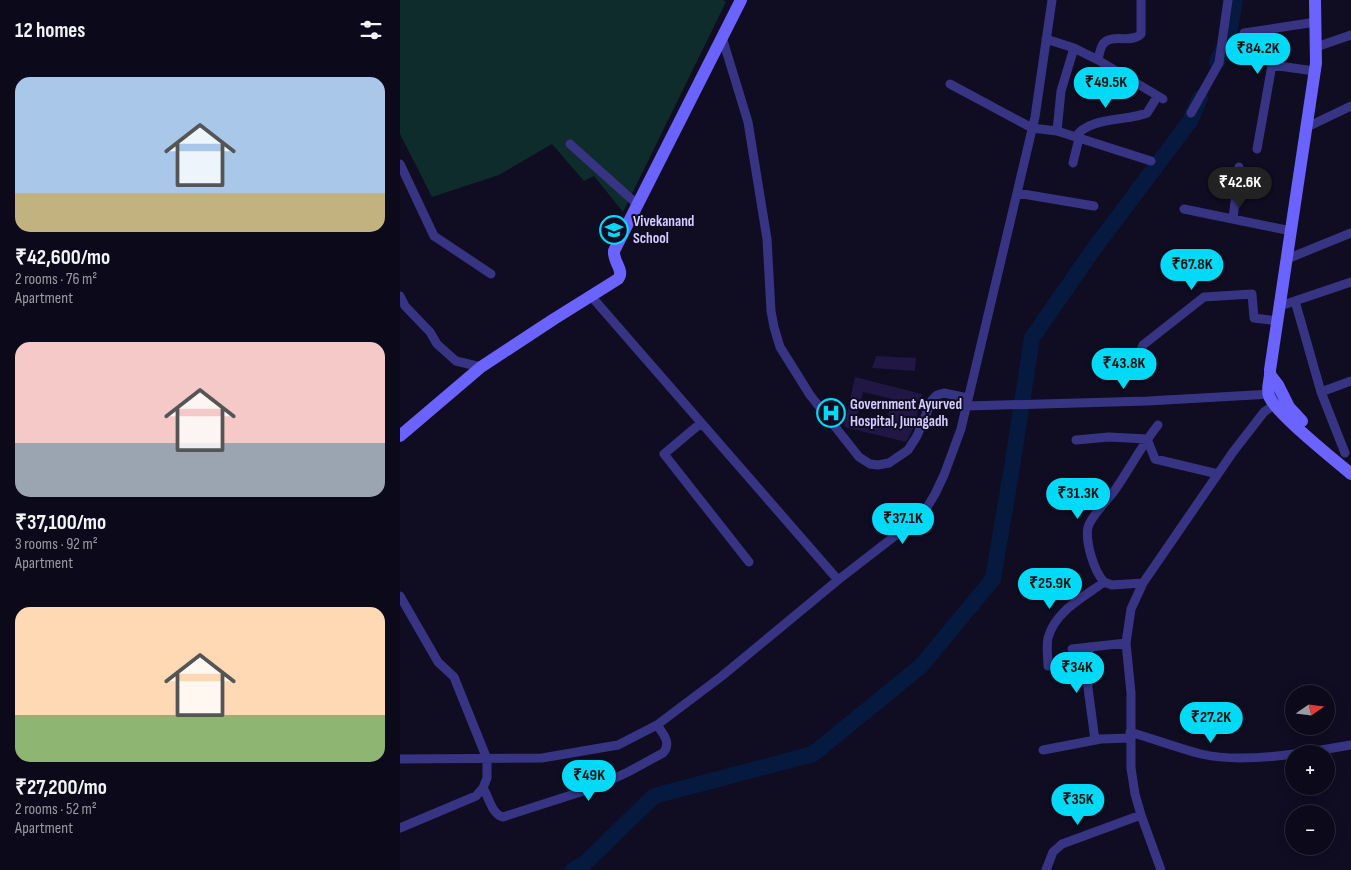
<!DOCTYPE html>
<html lang="en">
<head>
<meta charset="utf-8">
<style>
  :root { --surface:#0c091a; --page:#1a1727; --text:#f1f3f6; --muted:#9a9aa2; --line:#2c2a39; --accent:#00daf7 }
  body { margin:0; font-family:"Sofia Sans Condensed",sans-serif; background:var(--page); color:var(--text); height:100vh; display:flex; flex-direction:column; font-size:19px; white-space:nowrap }
  * { box-sizing:border-box; margin:0 }
  p { font-size:16px; color:var(--muted) }
  .icon { flex:none; width:28px; height:28px; fill:none; stroke:currentColor; stroke-width:2; stroke-linecap:round; stroke-linejoin:round }
  .map { position:relative; flex:1; overflow:hidden }
  .details { display:flex; flex-direction:column; background:var(--surface); width:400px }
  .details>* { flex:none }
  .needle { width:32px; rotate:76deg }
  .buttons { position:absolute; left:885px; top:685px; display:grid; gap:10px }
  .buttons a { display:grid; place-items:center; width:50px; height:50px; border-radius:50%; background:var(--surface); box-shadow:0 2px 12px #0003,0 0 0 1px var(--line); font-size:25px }
  .price { position:absolute; translate:-50% -42px; padding:0 11px; border-radius:18px; background:var(--accent); color:#111; font-size:16px; line-height:32px; filter:drop-shadow(0 1px 2px #0008) }
  .price::after { content:''; position:absolute; left:50%; top:30px; width:15px; height:11px; margin-left:-8px; background:inherit; clip-path:polygon(0 0,100% 0,50% 100%) }
  .price.active { background:#222; color:#fff }
  ul { padding:0; list-style:none }
  li { display:grid; align-content:center; gap:10px; height:265px; padding:0 15px }
  li span { display:grid; place-items:center; height:155px; border-radius:15px; color:#555 }
  li>.icon { margin-inline-start:auto }
  span .icon { width:90px; height:90px; fill:#fffc; stroke-width:1 }
  li b { font-size:21px }
  h2 { display:flex; justify-content:space-between; align-items:center; height:60px; padding:0 15px; font-size:21px }
  main { display:flex; flex:1; min-height:0 }
  .map>svg:first-child { display:block }
  .green { fill:#0e2c2b }
  .lines { fill:none; stroke-linecap:round; stroke-linejoin:round }
  .river { stroke:#061a40; stroke-width:16 }
  .building { fill:#201744; fill-rule:evenodd }
  .street { stroke:#383484; stroke-width:9 }
  .secondary { stroke:#6a63ff; stroke-width:12 }
  .labels { text-anchor:middle; dominant-baseline:central; stroke-width:4; stroke-linejoin:round; paint-order:stroke }
  .poi-label { font-size:15px; font-weight:bold; fill:#d3ccff; stroke:#100c22; text-anchor:start }
</style>
</head>
<body>
<main>
<section class="details">
<h2>12 homes<svg class="icon" aria-label="filters" viewBox="0 0 24 24"><path d="M4 7h16M4 17h16"/><circle cx="9" cy="7" r="2"/><circle cx="15" cy="17" r="2"/></svg></h2>
<ul>
<li><span style="background:linear-gradient(#a9c7e8 75%,#c2b280 0)"><svg class="icon" aria-label="home" viewBox="0 0 24 24"><path d="M3 11l9-7 9 7M6 9v11h12V9"/></svg></span><div><b>₹42,600/mo</b><p>2 rooms · 76 m²</p><p>Apartment</p></div></li>
<li><span style="background:linear-gradient(#f6c9c9 65%,#9aa5b1 0)"><svg class="icon" aria-label="home" viewBox="0 0 24 24"><path d="M3 11l9-7 9 7M6 9v11h12V9"/></svg></span><div><b>₹37,100/mo</b><p>3 rooms · 92 m²</p><p>Apartment</p></div></li>
<li><span style="background:linear-gradient(#ffd9b3 70%,#8fb573 0)"><svg class="icon" aria-label="home" viewBox="0 0 24 24"><path d="M3 11l9-7 9 7M6 9v11h12V9"/></svg></span><div><b>₹27,200/mo</b><p>2 rooms · 52 m²</p><p>Apartment</p></div></li>
</ul>
</section>
<div class="map">
<svg width="951" height="870" viewBox="0 0 951 870">
  <rect width="100%" height="100%" fill="#100c22"/>
  <path class="green" d="M0,0H323L326,2L223,212L194,176L184,181L152,144L99,175L32,197L0,134Z"/>
  <g class="lines">
    <path class="river" d="M817,62L828,39L835,0
      M173,870L183,865L254,796L413,754L521,666L593,579L613,461L632,338L693,250L790,121L800,98"/>
  </g>
  <path class="building" d="M476,356L516,358L515,371L472,368Z
    M455,377L522,394L514,427L506,442L444,427ZM463,392L492,399L486,425L457,418Z"/>
  <g class="lines">
    <path class="street" d="M844,33L916,22
      M322,37L348,122L367,239L371,311L374,327L380,347L410,395L459,457L470,464L478,465L489,463L508,450L517,436L532,400L537,395L544,393L568,398
      M646,39L674,48L698,60L763,99
      M916,47L951,35
      M698,60C699,55 700,49 703,44C711,33 732,44 741,34V0
      M550,84L632,128L657,131L751,161
      M791,113L819,63L828,0
      M905,128L951,106
      M657,131L661,91L674,48
      M676,137C687,117 728,121 747,113L757,97
      M170,144L238,205
      M857,149L872,65L914,71
      M673,163L679,138
      M0,164L34,236L91,274
      M617,193L694,206
      M784,209L891,231
      M833,219L839,167
      M887,259L951,233
      M0,296L5,306L30,332L37,344L56,361L81,367
      M191,296L438,580
      M895,301L921,392L945,453
      M880,306L951,282
      M739,372V355L743,345L804,297L852,294L854,318L878,321
      M921,392L951,381
      M567,406L748,401L874,394
      M301,423L264,454L349,562
      M676,440L709,437L747,439L755,459L818,474
      M743,583L712,585L704,582C694,571 685,542 688,527C691,516 708,500 715,490C730,468 742,445 758,425
      M0,596L38,662L54,677L87,759V778L83,788L76,796L0,828
      M689,647L688,688L695,740
      M672,649L726,643
      M648,666C648,657 646,646 648,638C655,611 683,598 704,582
      M730,732C754,739 777,748 801,754C830,761 864,758 894,754
      M643,750L701,739L730,738
      M898,754L951,745
      M0,759L142,758L218,745L257,725L322,676L438,580L513,522L526,509L535,494L544,475L561,429L635,117L652,0
      M83,788C89,797 92,815 103,817L196,787L228,772L263,753C272,743 263,734 257,725
      M646,870L653,852L662,844L741,815
      M761,870L741,815L735,794L731,768V693L726,643L731,609L743,583L833,452L864,412L878,402"/>
    <path class="secondary" d="M915,0L916,63L870,370C871,379 866,388 869,396C875,413 935,460 951,474
      M871,376L878,385L889,407L902,421
      M0,436L81,367L154,319L218,279C225,270 213,263 214,251L341,0"/>
  </g>
  <defs>
    <symbol id="school-ring" viewBox="-11 -11 22 22"><circle r="9.5" fill="#100c22" stroke="#00daf7" stroke-width="1.5"/><path d="M0-5L7-2L0 1L-7-2ZM-4 1L0 2.5L4 1V4Q0 6-4 4Z" fill="#00daf7"/></symbol>
    <symbol id="hospital-ring" viewBox="-11 -11 22 22"><circle r="9.5" fill="#100c22" stroke="#00daf7" stroke-width="1.5"/><path d="M-5-5h3v3.5h4V-5h3V5h-3V1.5h-4V5h-3Z" fill="#00daf7"/></symbol>
  </defs>
  <g fill-rule="evenodd">
    <use href="#school-ring" x="198" y="214" width="32" height="32"/>
    <use href="#hospital-ring" x="415" y="397" width="32" height="32"/>
  </g>
  <g class="labels">
    <g class="poi-label">
      <text x="233" y="221">Vivekanand<tspan x="233" dy="17">School</tspan></text>
      <text x="450" y="404">Government Ayurved<tspan x="450" dy="17">Hospital, Junagadh</tspan></text>
    </g>
  </g>
</svg>
<div class="buttons">
<a><svg class="needle" viewBox="-14 -14 28 28"><path d="M0-13l5 13h-10z" fill="#e53935"/><path d="M0 13l5-13h-10z" fill="#9a9aa2"/></svg></a>
<a>+</a>
<a>−</a>
</div>
<b class="price" style="left:858px;top:75px">₹84.2K</b>
<b class="price" style="left:706px;top:109px">₹49.5K</b>
<b class="price active" style="left:840px;top:209px">₹42.6K</b>
<b class="price" style="left:792px;top:291px">₹67.8K</b>
<b class="price" style="left:724px;top:390px">₹43.8K</b>
<b class="price" style="left:678px;top:520px">₹31.3K</b>
<b class="price" style="left:503px;top:545px">₹37.1K</b>
<b class="price" style="left:650px;top:610px">₹25.9K</b>
<b class="price" style="left:677px;top:694px">₹34K</b>
<b class="price" style="left:811px;top:744px">₹27.2K</b>
<b class="price" style="left:189px;top:802px">₹49K</b>
<b class="price" style="left:678px;top:826px">₹35K</b>
</div>
</main>
</body>
</html>
